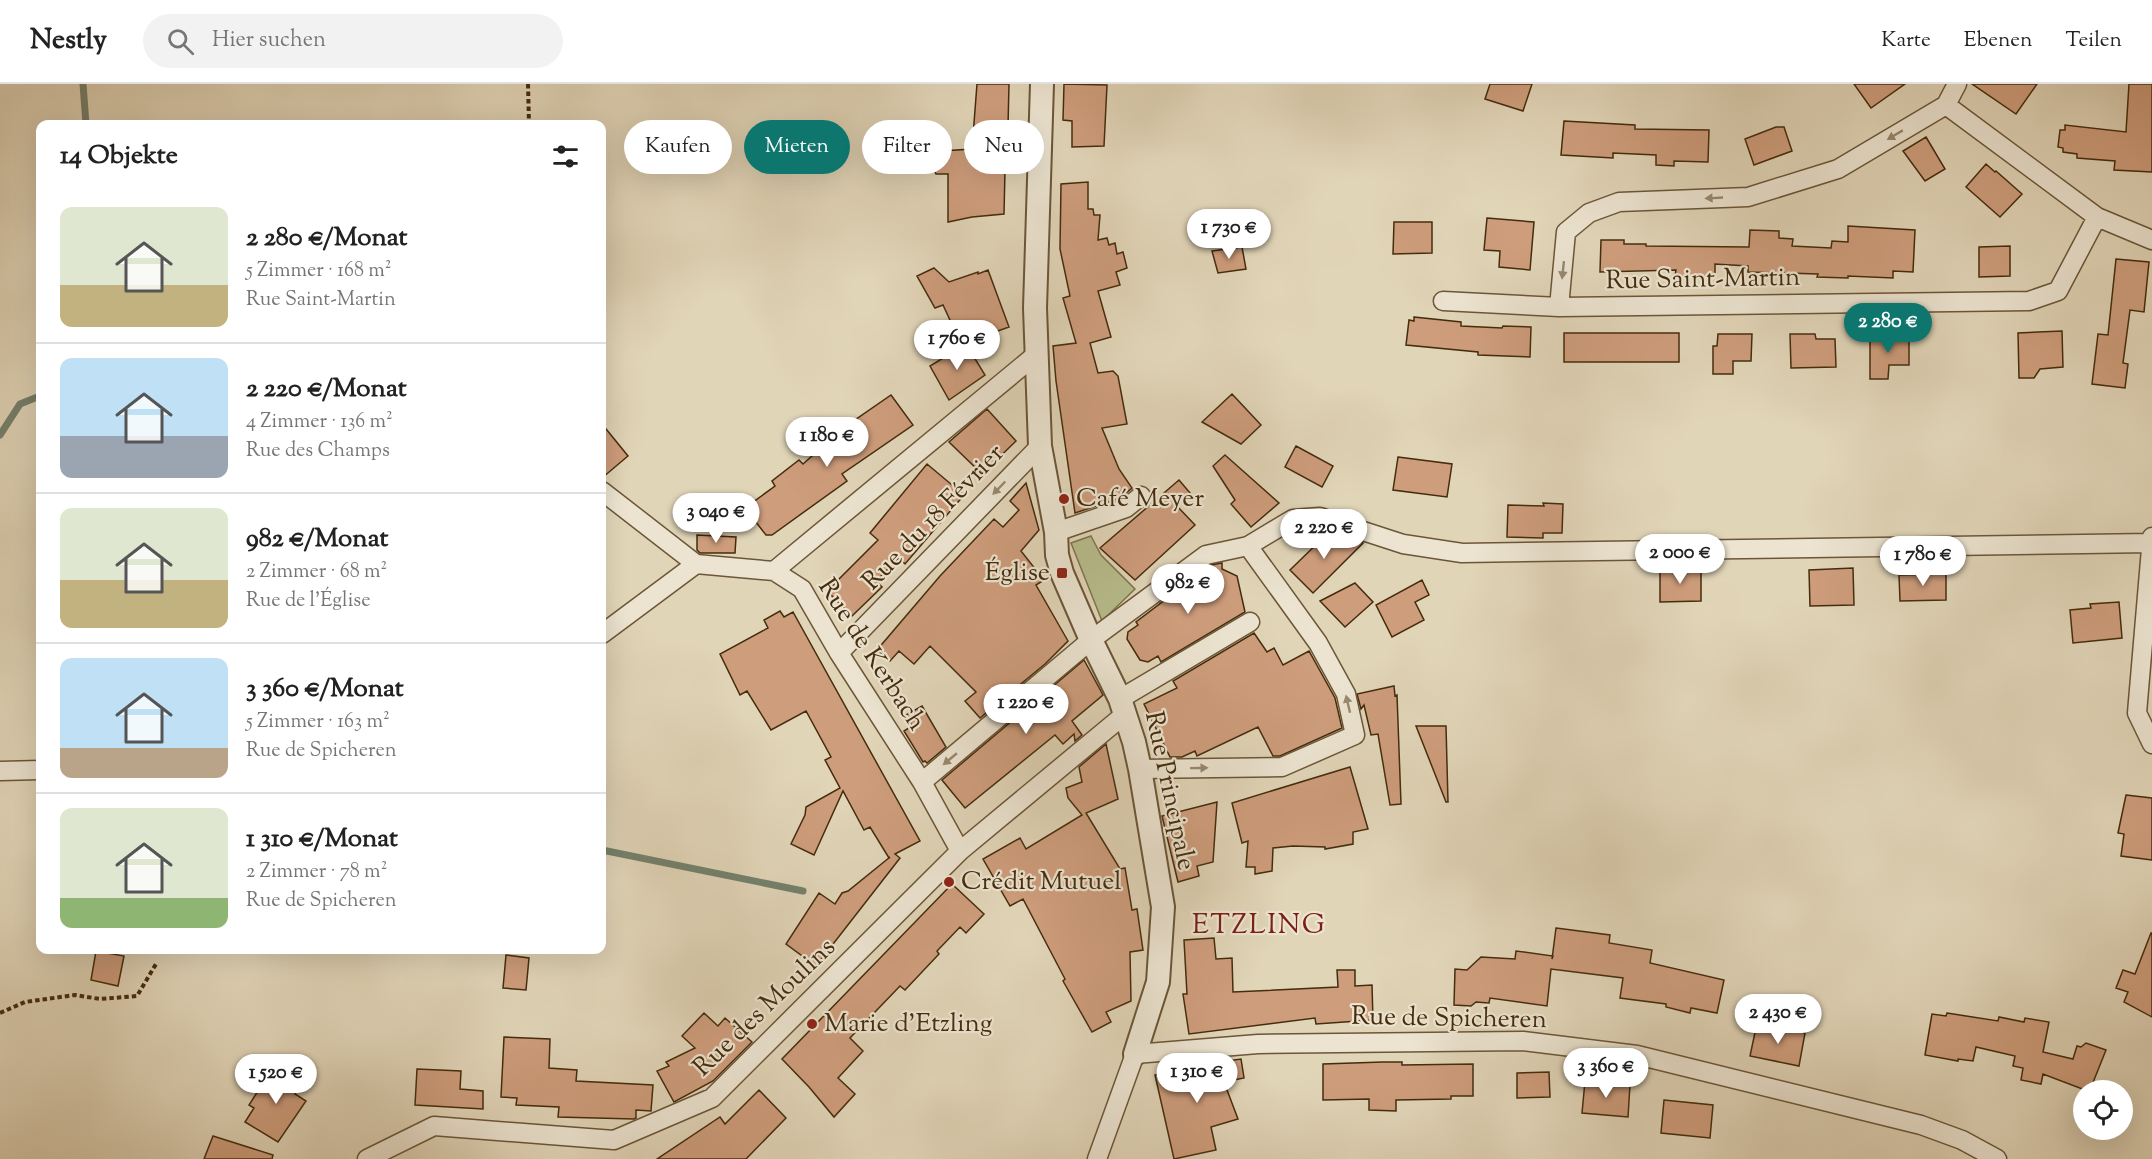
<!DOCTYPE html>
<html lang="de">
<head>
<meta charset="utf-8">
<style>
  :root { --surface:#fff; --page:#f2f2f2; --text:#222; --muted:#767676; --line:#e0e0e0; --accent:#0f766e }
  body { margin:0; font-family:"Sorts Mill Goudy",serif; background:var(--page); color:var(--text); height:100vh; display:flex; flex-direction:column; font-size:22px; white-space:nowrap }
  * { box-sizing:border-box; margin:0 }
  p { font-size:20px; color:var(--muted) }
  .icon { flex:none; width:33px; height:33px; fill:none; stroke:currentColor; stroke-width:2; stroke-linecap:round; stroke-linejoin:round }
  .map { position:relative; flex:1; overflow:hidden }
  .panel { position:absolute; left:36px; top:36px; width:570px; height:834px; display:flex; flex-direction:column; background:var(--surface); border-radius:12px; box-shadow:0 6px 24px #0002 }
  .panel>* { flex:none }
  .hud { position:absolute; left:624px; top:36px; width:570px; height:54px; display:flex; gap:12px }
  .tools { position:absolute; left:2073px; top:996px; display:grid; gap:12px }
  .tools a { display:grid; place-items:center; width:60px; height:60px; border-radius:50%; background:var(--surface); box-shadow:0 6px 24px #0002; font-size:30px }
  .price { position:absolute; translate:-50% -51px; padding:0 14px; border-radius:21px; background:#fff; color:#222; font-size:20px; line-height:39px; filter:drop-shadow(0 2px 3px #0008) }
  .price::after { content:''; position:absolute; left:50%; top:36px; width:18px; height:14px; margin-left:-9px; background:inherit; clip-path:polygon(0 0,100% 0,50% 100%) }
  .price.selected { background:var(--accent); color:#fff }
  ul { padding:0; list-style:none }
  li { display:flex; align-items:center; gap:18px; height:150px; padding:0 24px }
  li+li { border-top:2px solid var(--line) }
  li span { display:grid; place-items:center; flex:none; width:168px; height:120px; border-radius:12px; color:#555 }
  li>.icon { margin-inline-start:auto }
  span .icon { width:72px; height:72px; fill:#fffc; stroke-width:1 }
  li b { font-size:26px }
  h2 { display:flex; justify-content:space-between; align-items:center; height:72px; padding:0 24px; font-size:26px }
  .pill { padding:0 21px; border-radius:27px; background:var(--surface); box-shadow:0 6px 24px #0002; font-size:21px; line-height:54px }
  .pill.selected { background:var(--accent); color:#fff }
  header { display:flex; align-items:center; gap:36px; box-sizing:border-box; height:84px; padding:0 30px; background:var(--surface); border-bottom:2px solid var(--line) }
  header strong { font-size:28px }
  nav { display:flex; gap:33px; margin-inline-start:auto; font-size:21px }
  .search { width:420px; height:54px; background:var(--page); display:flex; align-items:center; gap:15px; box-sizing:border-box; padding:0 21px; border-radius:33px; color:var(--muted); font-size:22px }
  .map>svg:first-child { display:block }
  .green { fill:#b7bc8c; stroke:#7e744c; stroke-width:1.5 }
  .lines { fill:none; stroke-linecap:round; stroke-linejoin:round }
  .stream { stroke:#74816d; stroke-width:7 }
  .building { fill:#ce9d7c; stroke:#442c0c; stroke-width:1.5 }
  .minor-casing { stroke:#6b5637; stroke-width:21 }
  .tertiary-casing { stroke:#6b5637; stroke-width:26 }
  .path { stroke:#442c0c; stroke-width:4; stroke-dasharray:4.5 3; stroke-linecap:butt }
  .minor { stroke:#ece4d1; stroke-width:18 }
  .tertiary { stroke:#ece4d1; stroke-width:22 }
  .oneway { fill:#98886e }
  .poi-dot { fill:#8f2418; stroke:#ece4d1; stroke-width:2 }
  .labels { text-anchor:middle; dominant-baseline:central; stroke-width:4.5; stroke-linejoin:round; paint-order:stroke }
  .street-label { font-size:26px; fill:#442c0c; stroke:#ece4d1 }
  .poi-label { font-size:26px; fill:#442c0c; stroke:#ece4d1; text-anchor:start }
  .quarter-label { font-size:28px; letter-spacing:1.5px; fill:#7a1f14; stroke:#ece4d1 }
</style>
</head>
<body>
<header>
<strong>Nestly</strong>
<div class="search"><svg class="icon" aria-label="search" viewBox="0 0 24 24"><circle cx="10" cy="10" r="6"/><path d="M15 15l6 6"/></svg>Hier suchen</div>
<nav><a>Karte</a><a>Ebenen</a><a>Teilen</a></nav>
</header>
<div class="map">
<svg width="2152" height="1075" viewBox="0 0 2152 1075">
  <rect width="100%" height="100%" fill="#e1d5b8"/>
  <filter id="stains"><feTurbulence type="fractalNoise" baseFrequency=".00333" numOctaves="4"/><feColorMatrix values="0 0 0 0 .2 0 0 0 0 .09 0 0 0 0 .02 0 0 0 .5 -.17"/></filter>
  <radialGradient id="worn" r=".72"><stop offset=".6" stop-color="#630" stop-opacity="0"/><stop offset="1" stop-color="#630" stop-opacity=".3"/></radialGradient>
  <path class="green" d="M1091,452L1101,471L1135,505L1102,537L1071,459Z"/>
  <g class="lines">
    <path class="stream" d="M83,0L86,40
      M0,351L20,320L40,312
      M602,766L803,807"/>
  </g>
  <path class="building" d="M977,0H1009L1007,86H1005L1004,130L972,133L948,138V90H936L926,68L972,65Z
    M1064,0L1107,1L1104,62L1072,63V37L1063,36Z
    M1490,0H1532L1523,27L1485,15Z
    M1854,0H1905L1871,24Z
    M1972,0H2037L2016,30Z
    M2129,0H2152V88L2114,86L2115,77L2077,74V70L2063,68V64L2058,63L2060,46H2065V41L2126,48Z
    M1564,37L1635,41V45L1709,46L1708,78L1674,77V82L1656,81V71L1613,69V74L1561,71Z
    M1776,43H1784L1792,67L1754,81L1745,55Z
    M1926,53L1945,85L1925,97L1903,67Z
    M1986,80L1995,88L1996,87L2022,110L2000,133L1966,103Z
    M1088,98V125H1093L1094,131H1100L1098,156L1107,154L1109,161L1115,159L1117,170L1123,168L1127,184L1116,188L1120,201L1098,207L1111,253L1090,259L1098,289L1113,287L1118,292L1127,340L1102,344L1119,385L1132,404L1120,414L1075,429L1056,297L1053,262L1076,259L1063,214L1070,212L1060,165L1061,100Z
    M1487,134L1534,138L1530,186L1499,183L1500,167L1484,166Z
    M1394,138H1432V169L1393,170Z
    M1848,142L1915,146L1913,188L1893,187V194L1848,192V194L1817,193L1818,190L1748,188V182L1715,180V192H1675L1676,186L1600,188L1601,156H1624V160H1646V162L1749,163L1750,146L1779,147V154L1793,155L1792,162L1831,164L1832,157L1848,158Z
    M2010,162V192L1979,193V163Z
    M1242,163L1246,185L1218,189L1212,167Z
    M2116,175L2149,178L2144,228L2130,226L2123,279L2128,280L2125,304L2092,300L2098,250L2108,251Z
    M934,184L949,198L978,188V190L988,186L1009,243L961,260L943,221L935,224L917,192Z
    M1414,233L1461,238V242L1502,244L1503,242L1531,243L1530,273L1478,271V268L1406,261L1409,236L1414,237Z
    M2062,247L2063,283L2040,285L2034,294H2019L2018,249Z
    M1564,249H1679V278H1564Z
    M1718,250H1752L1751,277H1733V290H1713V262H1717Z
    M1790,250H1815L1816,255H1835L1836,283L1791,284Z
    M1870,251H1909V281H1889L1888,295H1870Z
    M966,260L985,291L949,316L930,282Z
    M1232,310L1261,341L1241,360L1202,338Z
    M891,311L913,341L842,390L847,397L772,451H766L745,424L775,402L772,397L799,376L803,380L822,363L825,366L860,342L855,336Z
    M987,325L1016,357L982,390L949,358Z
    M602,340L628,372L602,394Z
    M1296,362L1333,382L1322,403L1285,383Z
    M1225,371L1279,419L1251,443L1231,420L1235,416L1213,382Z
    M1398,373L1452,380L1447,413L1393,406Z
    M927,380L964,411L905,480L899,474L876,497L882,503L852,532L827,507L878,456L870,449Z
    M1179,396L1190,409L1176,421L1195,441L1135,496L1100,464Z
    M1026,399L1039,446L1021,467L1044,496L1036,501L1068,557L1045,580L980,634L965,617L976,608L930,562L914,580L899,567L890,577L877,566L940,492L994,435L1003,443L1019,426L1010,417Z
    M1543,419L1563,420L1562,449H1543V454L1507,453L1508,421L1544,422Z
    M1329,448L1363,459L1313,509L1290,486Z
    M697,451L736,453L735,469H700L697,466Z
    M1222,479V485L1237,492L1245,528L1161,578L1158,572L1148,578L1140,576L1127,555L1128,548L1138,541L1136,538L1211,481Z
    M1660,484H1701V517L1660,518Z
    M1853,484L1854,521L1810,522L1809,486Z
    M1946,490V516L1900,517L1899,491Z
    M1422,496L1429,511L1415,518L1424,536L1392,553L1376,521Z
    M1355,499L1373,518L1345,543L1320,517Z
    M2119,518L2122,554L2073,559L2070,526L2091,524L2090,520Z
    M780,527L784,533L793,528L920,757L895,770L900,774L816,882L786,860L819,809L835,820L842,809L848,807L890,773L889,774L870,743L864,746L843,707L814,771L791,760L805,731L806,723L840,704L825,676L831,673L806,627L771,646L747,607L740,611L720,570L768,544L764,536Z
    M1254,549L1267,568L1274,564L1283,581L1309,567L1335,614L1342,644L1280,672H1273L1258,643L1197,672L1195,667L1182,673H1170L1144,620L1177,604L1173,597Z
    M1084,576L1103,611L1072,637L1082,651L1075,657L1074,650L1063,660L1055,651L965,724L942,696Z
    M1394,602L1395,612L1397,611L1401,720L1390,721L1378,650L1371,651L1364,621L1361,625L1357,610Z
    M922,622L946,663L927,679L925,677L923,678L904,647L912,642L906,631Z
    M1416,642H1446L1448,718H1446Z
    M1106,660L1118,715L1086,729L1120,785L1125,784L1132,826L1137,825L1143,866L1130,868L1131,917L1106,928L1111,938L1092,948L1063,897L1065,895L1023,815L1010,822L983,775L1020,754L1026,765L1082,731L1068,714L1066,704L1082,698L1079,683Z
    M1350,683L1368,745L1353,748V760L1325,765V763L1293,762L1273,764L1272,787L1255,790V783H1246L1248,757L1242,759L1232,719Z
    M2126,711L2152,714V776L2121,772L2124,750L2118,749Z
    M1217,718L1213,778L1197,782L1199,792L1178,798L1162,732Z
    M952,800L984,830L966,849L960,843L937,867L939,870L905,906L900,902L850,954L863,967L838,994L855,1010L834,1033L809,1003L782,975Z
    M1556,844L1610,851L1609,859L1652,866L1650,879L1724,896L1717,929L1691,924L1690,929L1666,923V920L1620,914L1623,894L1551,885L1547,922L1490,914L1489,919L1476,918L1471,922L1454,921L1455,885L1467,886L1481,873L1515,875L1516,867L1553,872L1552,875Z
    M2151,849H2152V933L2124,918L2128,908L2116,904L2123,886L2135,890Z
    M1214,854L1216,875L1232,874L1233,908L1338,903L1337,886H1355V902L1372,901L1373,936L1316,940L1315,934L1189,950L1183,910H1187L1184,856Z
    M96,867L124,872L118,902L91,896Z
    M506,871L529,874L526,906L503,904Z
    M704,929L718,942L725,934L752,958L713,997L674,1018L657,987L669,982L666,978L695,964L682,952Z
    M1947,929L1998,937L1999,933L2024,938L2025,934L2049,938L2043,968L2073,975L2077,962L2081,963L2086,959L2106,966L2090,1006H2085L2043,990L2041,1000L2021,996L2023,984L2013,982L2015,972L1976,963L1973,977L1958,975V977L1925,971L1932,930L1946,932Z
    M1757,939L1805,949L1799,982L1750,972Z
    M504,953L550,955L549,984L577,986L576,997L653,1001L651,1027L636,1026V1034L634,1035L558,1033L559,1023L516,1021L517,1014L501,1013Z
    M1241,975L1244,994L1224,998L1238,1035L1211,1043L1216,1066L1174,1075L1155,991L1191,982Z
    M1383,978H1402V981L1473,980V1012H1451V1015L1396,1016V1027L1369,1026V1015L1323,1016V980Z
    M274,982L301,999L295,1010L306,1017L278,1058L245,1038L254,1024L249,1021Z
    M417,985L461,987L460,1005L483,1007V1025L415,1021Z
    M1549,988L1550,1013L1517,1014V989Z
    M1585,997L1630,1001L1628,1033L1582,1029Z
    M759,1006L786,1034L746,1075H657L720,1033L725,1040Z
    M1664,1016L1713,1021L1710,1054L1661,1049Z
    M213,1052L273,1071L272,1075H204Z"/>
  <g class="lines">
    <defs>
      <path id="minor" d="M1946,21L2097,133L2152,156
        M1443,217L1559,223L2029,217L2058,207L2097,133
        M1559,223L1566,148L1589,129L1619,118L1748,113L1838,85L1946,21L1957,0
        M602,407L696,480
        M1056,448L1126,424L1141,412
        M2152,453L2137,629L2152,660
        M774,487L1038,269
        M602,550L696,480L774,487L802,505L839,569L922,698L960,767
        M839,569L1040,362
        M1120,615L1250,538
        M1140,685L1282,683L1355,651L1346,610L1318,559L1248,462
        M0,687L40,686
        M922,698L1091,556L1206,471L1248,462L1293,435L1320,433L1403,460L1462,469L2151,459
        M367,1075L434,1042L614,1056L712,1014L960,767L1124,631
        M1097,1075L1135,970L1258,960L1523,957L1637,971L1921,1041L1962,1056L1997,1075"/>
      <path id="tertiary" d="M1042,0L1035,224L1040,362L1056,448L1057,471L1062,489L1091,556L1120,615L1134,658L1140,685L1163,823L1158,898L1135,970"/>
    </defs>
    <use href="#minor" class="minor-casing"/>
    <use href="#tertiary" class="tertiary-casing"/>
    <path class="path" d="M528,0L529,40
      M0,929L25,918L75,911L100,915L137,912L156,880"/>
    <use href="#minor" class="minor"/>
    <use href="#tertiary" class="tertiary"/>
  </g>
  <defs><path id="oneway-solid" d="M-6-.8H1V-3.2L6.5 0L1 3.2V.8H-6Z" transform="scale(1.5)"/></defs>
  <g class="oneway">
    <use href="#oneway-solid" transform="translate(1895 51) rotate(149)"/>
    <use href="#oneway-solid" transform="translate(1714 114) rotate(177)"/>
    <use href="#oneway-solid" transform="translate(1563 186) rotate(96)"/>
    <use href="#oneway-solid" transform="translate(999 404) rotate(134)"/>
    <use href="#oneway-solid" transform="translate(1348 620) rotate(-103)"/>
    <use href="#oneway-solid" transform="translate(950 675) rotate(140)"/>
    <use href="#oneway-solid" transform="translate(1199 684) rotate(-1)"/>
  </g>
  <g class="poi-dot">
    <circle cx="1064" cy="415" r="6"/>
    <rect x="1056" y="483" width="12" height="12" rx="3"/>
    <circle cx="949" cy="798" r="6"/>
    <circle cx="812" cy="940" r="6"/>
  </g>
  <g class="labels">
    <g class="street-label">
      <text transform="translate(1703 196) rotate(-1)">Rue Saint-Martin</text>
      <text transform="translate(934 434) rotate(-46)">Rue du 18 Février</text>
      <text transform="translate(871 571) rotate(57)">Rue de Kerbach</text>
      <text transform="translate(1169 707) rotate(78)">Rue Principale</text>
      <text transform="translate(765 924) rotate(-44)">Rue des Moulins</text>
      <text transform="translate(1449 935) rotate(1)">Rue de Spicheren</text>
    </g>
    <g class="poi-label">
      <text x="1076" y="415">Café Meyer</text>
      <text x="1050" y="489" text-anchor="end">Église</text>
      <text x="961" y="798">Crédit Mutuel</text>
      <text x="824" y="940">Marie d'Etzling</text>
    </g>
    <g class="quarter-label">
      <text x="1259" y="842">ETZLING</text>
    </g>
  </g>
  <rect width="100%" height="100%" filter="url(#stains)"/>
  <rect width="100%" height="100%" fill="url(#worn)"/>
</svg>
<div class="tools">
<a><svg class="icon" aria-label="locate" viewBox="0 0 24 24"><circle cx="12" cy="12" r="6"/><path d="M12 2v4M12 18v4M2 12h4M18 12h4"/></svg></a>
</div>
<b class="price" style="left:1229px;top:176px">1 730 €</b>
<b class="price selected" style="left:1888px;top:270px">2 280 €</b>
<b class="price" style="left:957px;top:287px">1 760 €</b>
<b class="price" style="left:827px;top:384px">1 180 €</b>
<b class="price" style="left:716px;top:460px">3 040 €</b>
<b class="price" style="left:1324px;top:476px">2 220 €</b>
<b class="price" style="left:1680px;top:501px">2 000 €</b>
<b class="price" style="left:1923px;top:503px">1 780 €</b>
<b class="price" style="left:1188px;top:531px">982 €</b>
<b class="price" style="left:1026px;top:651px">1 220 €</b>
<b class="price" style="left:1778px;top:961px">2 430 €</b>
<b class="price" style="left:1606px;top:1015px">3 360 €</b>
<b class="price" style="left:1197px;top:1020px">1 310 €</b>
<b class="price" style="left:276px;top:1021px">1 520 €</b>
<div class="hud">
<a class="pill">Kaufen</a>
<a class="pill selected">Mieten</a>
<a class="pill">Filter</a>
<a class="pill">Neu</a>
</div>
<section class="panel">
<h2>14 Objekte<svg class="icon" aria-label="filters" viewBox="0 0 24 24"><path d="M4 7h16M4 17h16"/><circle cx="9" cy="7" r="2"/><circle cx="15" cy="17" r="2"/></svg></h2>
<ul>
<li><span style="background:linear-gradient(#dfe7d0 65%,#c2b280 0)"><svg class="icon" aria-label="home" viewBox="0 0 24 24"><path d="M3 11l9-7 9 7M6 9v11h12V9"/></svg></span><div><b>2 280 €/Monat</b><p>5 Zimmer · 168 m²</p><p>Rue Saint-Martin</p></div></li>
<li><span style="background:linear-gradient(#bfe0f5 65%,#9aa5b1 0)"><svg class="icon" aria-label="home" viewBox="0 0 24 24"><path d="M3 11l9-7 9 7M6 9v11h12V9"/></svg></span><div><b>2 220 €/Monat</b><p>4 Zimmer · 136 m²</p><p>Rue des Champs</p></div></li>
<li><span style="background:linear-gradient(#dfe7d0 60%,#c2b280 0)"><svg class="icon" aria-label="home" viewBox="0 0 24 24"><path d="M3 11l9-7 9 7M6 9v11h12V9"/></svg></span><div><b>982 €/Monat</b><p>2 Zimmer · 68 m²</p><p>Rue de l'Église</p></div></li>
<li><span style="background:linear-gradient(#bfe0f5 75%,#b9a48a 0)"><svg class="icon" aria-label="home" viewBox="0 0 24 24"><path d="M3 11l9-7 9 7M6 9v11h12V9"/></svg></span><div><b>3 360 €/Monat</b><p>5 Zimmer · 163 m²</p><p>Rue de Spicheren</p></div></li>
<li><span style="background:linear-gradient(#dfe7d0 75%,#8fb573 0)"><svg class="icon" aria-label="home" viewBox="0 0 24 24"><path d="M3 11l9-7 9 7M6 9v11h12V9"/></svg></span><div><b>1 310 €/Monat</b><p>2 Zimmer · 78 m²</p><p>Rue de Spicheren</p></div></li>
</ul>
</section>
</div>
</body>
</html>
